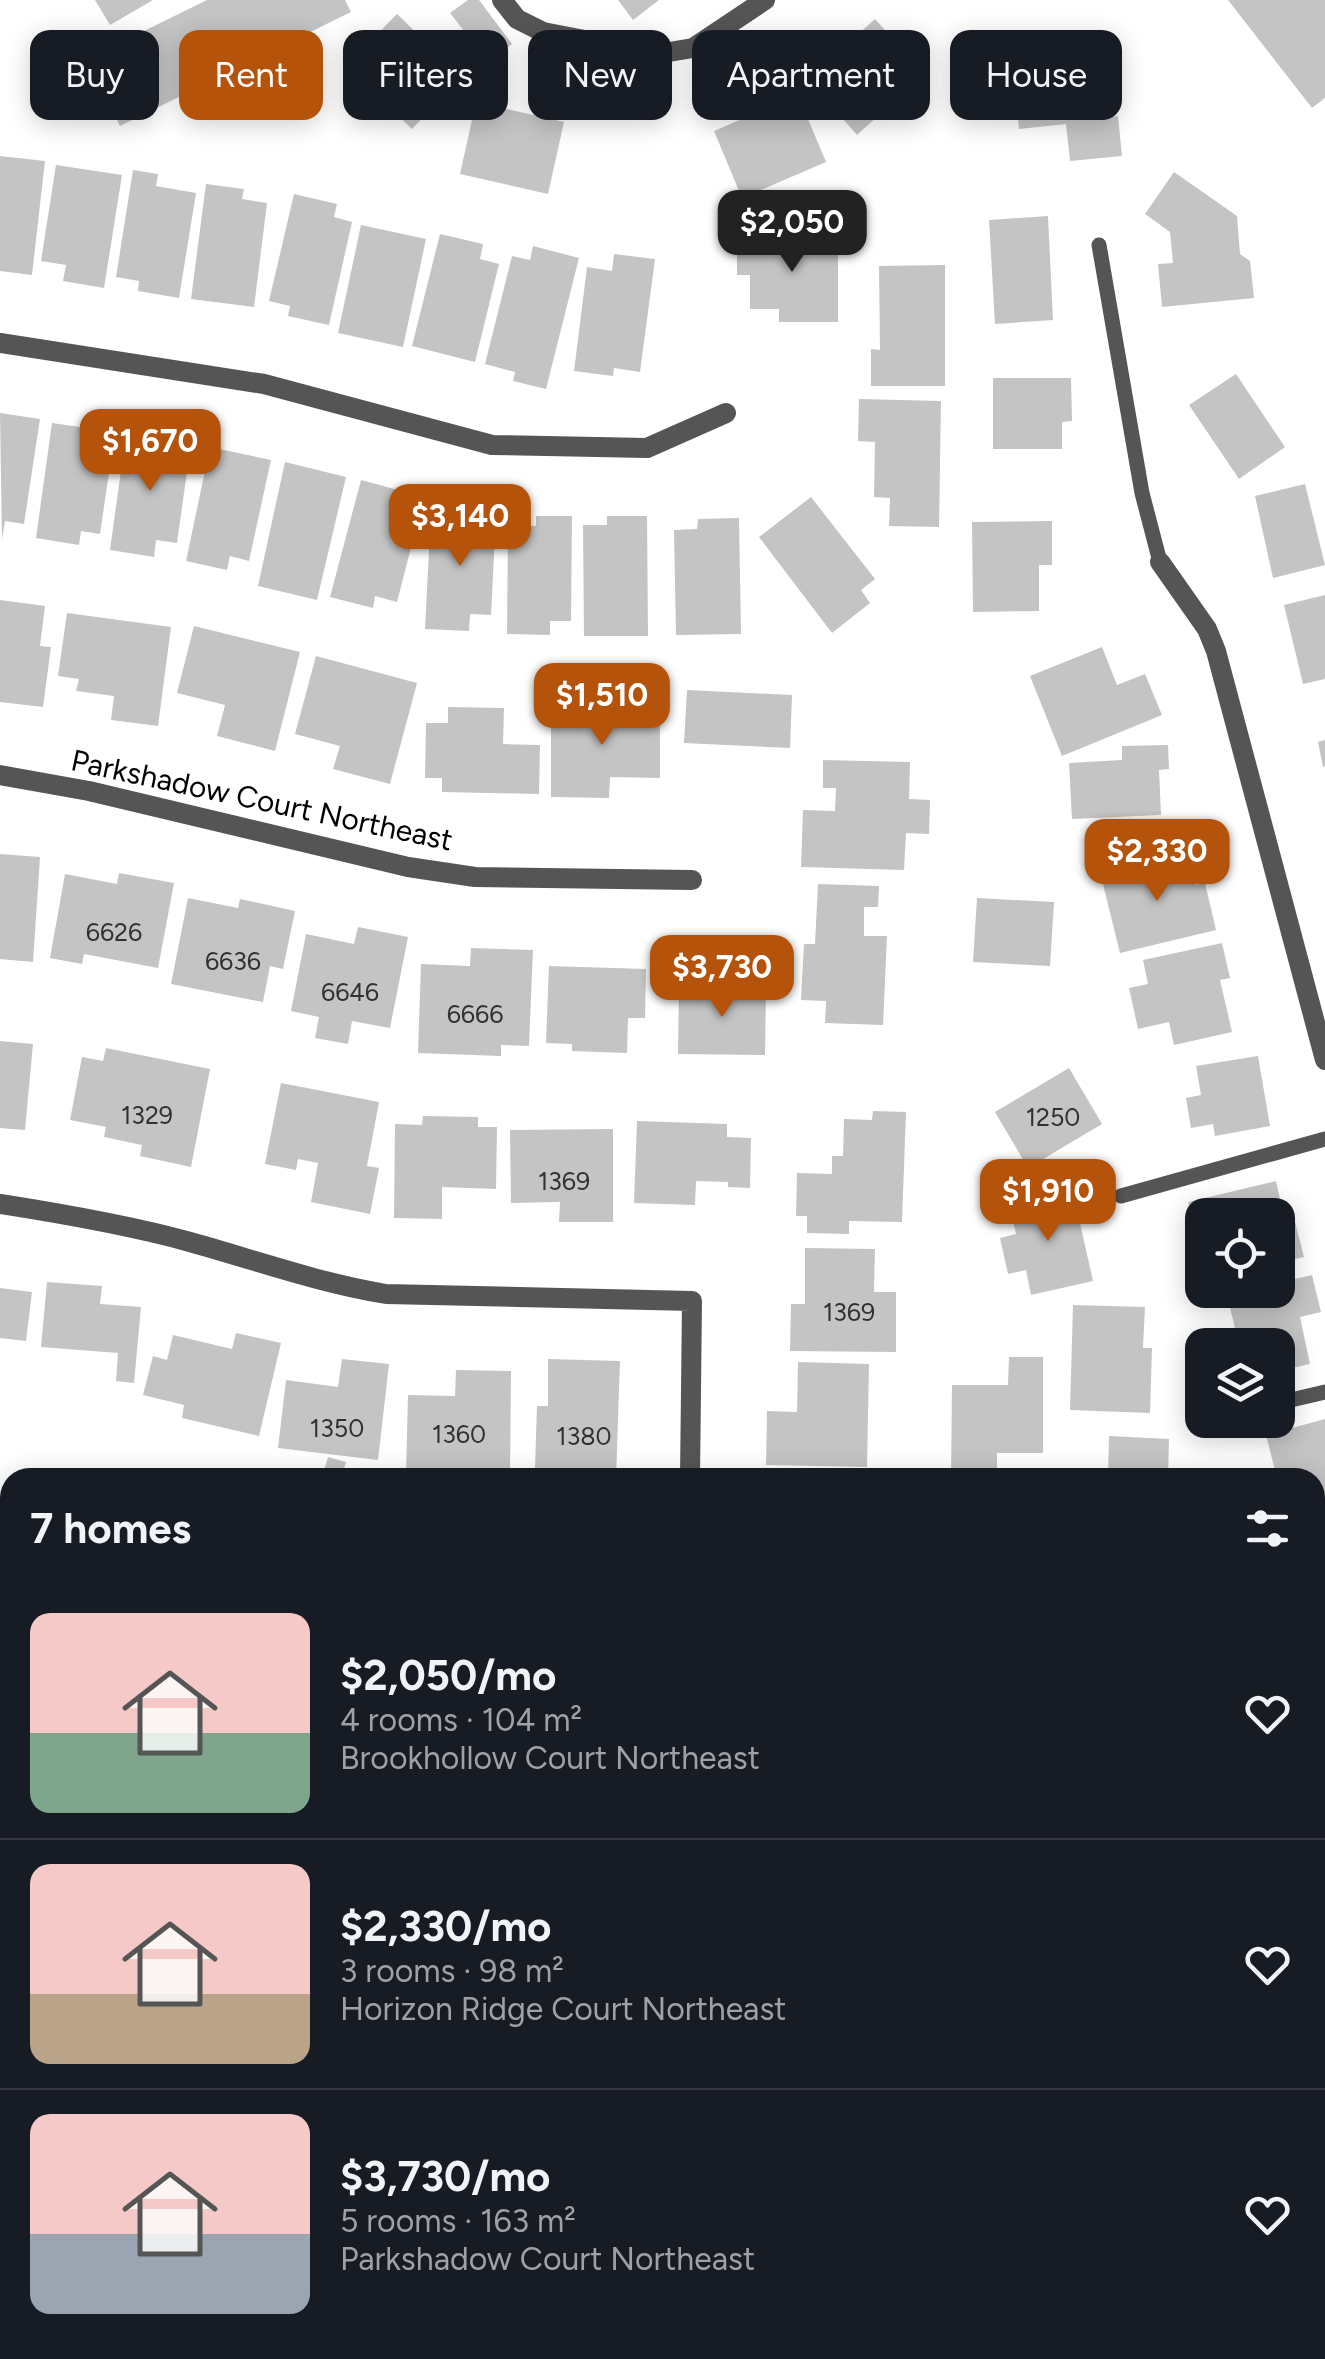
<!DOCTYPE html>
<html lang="en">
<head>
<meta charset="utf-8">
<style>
  :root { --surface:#171b24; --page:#20242c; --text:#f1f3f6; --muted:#9ea1a6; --line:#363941; --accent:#b45309 }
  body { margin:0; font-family:Figtree,sans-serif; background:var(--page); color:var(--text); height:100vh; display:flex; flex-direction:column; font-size:38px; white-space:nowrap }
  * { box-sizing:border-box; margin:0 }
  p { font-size:32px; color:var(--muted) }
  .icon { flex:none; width:55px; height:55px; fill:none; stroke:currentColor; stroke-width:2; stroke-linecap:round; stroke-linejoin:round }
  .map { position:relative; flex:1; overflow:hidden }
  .details { position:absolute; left:0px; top:1468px; width:1325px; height:892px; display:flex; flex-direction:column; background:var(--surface); border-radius:30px 30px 0 0; box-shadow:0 5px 25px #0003 }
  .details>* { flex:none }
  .hud { position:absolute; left:30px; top:30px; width:1265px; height:90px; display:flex; gap:20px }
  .buttons { position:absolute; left:1185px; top:1198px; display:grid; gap:20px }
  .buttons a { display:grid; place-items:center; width:110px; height:110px; border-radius:20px; background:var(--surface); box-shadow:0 5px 25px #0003; font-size:50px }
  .price { position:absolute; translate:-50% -85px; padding:0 22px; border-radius:20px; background:var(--accent); color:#fff; font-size:32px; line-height:65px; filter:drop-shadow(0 2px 5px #0008) }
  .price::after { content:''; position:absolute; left:50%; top:60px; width:30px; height:22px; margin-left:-15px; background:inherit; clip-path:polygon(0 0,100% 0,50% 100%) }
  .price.current { background:#222; color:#fff }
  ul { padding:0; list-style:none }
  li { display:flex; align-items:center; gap:30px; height:250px; padding:0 30px }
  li+li { border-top:2px solid var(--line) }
  li span { display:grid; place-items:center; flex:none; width:280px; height:200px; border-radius:20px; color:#555 }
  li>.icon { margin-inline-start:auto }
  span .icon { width:120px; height:120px; fill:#fffc; stroke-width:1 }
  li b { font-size:42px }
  h2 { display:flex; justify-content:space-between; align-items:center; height:120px; padding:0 30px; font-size:42px }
  .tag { padding:0 35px; border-radius:20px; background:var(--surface); box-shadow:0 5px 25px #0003; font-size:35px; line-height:90px }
  .tag.current { background:var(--accent); color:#fff }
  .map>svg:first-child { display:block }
  .green { fill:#dcdcdc }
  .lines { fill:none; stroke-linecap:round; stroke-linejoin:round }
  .stream { stroke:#a3a3a3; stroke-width:11 }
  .building { fill:#c4c4c4 }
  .path { stroke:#777; stroke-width:6; stroke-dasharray:2.5 5; stroke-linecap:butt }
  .service { stroke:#555; stroke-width:15 }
  .minor { stroke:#555; stroke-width:20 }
  .labels { text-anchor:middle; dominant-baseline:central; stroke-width:8; stroke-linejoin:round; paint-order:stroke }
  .number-label { font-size:25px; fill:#313131 }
  .street-label { font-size:30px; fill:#000; stroke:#fff }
</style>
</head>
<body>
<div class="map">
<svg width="1325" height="2359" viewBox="0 0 1325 2359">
  <rect width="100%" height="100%" fill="#fff"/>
  <path class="green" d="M0,1709L10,1711V1907L0,1904Z
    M843,2350H918C896,2359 866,2359 843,2350Z"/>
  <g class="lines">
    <path class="stream" d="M0,1841L10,1843
      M914,2350L926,2359"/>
  </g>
  <path class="building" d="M95,0H153L110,25Z
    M207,0H345L351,12L120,126L87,59Z
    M468,0H479L512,44L488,62L450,13Z
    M618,0H659L633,20Z
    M1228,0H1325V98L1312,108Z
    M397,14L462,77L412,129L346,66Z
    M875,19L924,74L857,135L808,79Z
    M1093,59L1099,118L1118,116L1122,156L1070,161L1066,124L1019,129L1013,67Z
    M543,61L630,72L626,102L539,91Z
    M798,95L826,162L742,198L714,131Z
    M476,102L564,122L548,194L460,174Z
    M0,156L45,161L32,275L0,271Z
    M56,165L122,175L104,288L63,281L66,265L41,261Z
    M133,170L158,174L156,186L196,193L179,298L138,291L139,281L116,277Z
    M1174,172L1237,216L1240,254L1250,261L1254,298L1162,307L1158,264L1173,263L1170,232L1145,214Z
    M206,184L244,189L242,199L267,203L254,307L191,299Z
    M294,194L337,204L334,217L352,222L329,325L288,316L290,306L269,301Z
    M1048,216L1053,320L995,324L989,220Z
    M361,225L426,239L403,347L338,333Z
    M440,234L483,244L480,259L499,264L475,362L412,346Z
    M737,234H838V322H779V309H750V275H737Z
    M533,246L579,258L546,389L513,381L515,372L485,364L512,256L530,260Z
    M614,254L655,259L640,372L614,368L613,376L574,371L587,267L612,271Z
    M945,265V386H871V349L880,350L879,266Z
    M1236,374L1285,447L1239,479L1189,405Z
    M993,378H1071L1072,421L1062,422V449H993Z
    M859,399L941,401L939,527L889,526L890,498L874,497L875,442L858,441Z
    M0,413L40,419L24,524L5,521L2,540Z
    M52,423L115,432L100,534L81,531L79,545L36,538Z
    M126,434L191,443L177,543L156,540L154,557L110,550Z
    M210,447L271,460L249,561L230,556L227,570L186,561Z
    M285,462L346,477L317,600L258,586Z
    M361,480L424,497L397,602L375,596L373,608L330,597Z
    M1305,484L1325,565L1273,578L1255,496Z
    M811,497L875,579L861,590L870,603L832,633L759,537Z
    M431,510L496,514L491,615L470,614L469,631L425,629Z
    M536,516H572L571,621H550V635L507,634L508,525L536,526Z
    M607,516H647L648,636H584L583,525H607Z
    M739,518L741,634L676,635L674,530L697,529L698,519Z
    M1052,521V565H1039V611L973,612L972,522Z
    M1325,595V679L1303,684L1284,605Z
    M0,600L45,606L40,646L51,647L43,707L0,702Z
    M67,613L171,627L158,726L111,720L114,696L76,691L79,679L58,676Z
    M194,626L300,652L275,751L217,736L225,705L177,693Z
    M1102,647L1117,685L1145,674L1162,715L1062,756L1030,676Z
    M316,656L417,683L390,784L333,769L340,746L295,734Z
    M687,690L792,695L790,748L684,743Z
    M448,707L504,708L503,744L540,745L539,794L442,792V778H425L426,723H448Z
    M551,707L660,708V778L610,777L609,798L551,797Z
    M1325,740V766L1323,767L1318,742Z
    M1168,745L1169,769L1159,770L1161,815L1072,819L1069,763L1122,760V746Z
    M823,760L910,762L909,799L930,800L929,834L906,833L904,870L801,867L803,810L835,811L836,788H823Z
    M0,854L40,857L33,962L0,959Z
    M1189,855L1196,885L1205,883L1216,930L1120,953L1101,876Z
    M119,873L174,883L158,968L84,954L82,964L50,958L65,874L117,884Z
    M818,884L879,886L878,907H864V936H887L883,1025L825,1023L826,1001L801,1000L804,944H815Z
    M188,898L238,908L240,899L295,911L283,969L270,966L263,1002L171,984Z
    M977,898L1054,902L1050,966L973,962Z
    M358,927L408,937L390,1028L352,1021L348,1044L315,1038L319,1017L291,1011L306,934L354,944Z
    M1222,943L1230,978L1220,980L1232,1032L1174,1045L1169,1022L1138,1029L1129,988L1148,984L1143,960Z
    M471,948L533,950L529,1046L501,1045V1056L418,1053L421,964L470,966Z
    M549,966L646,969L645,1018H628L627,1053L572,1051V1044L546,1043Z
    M679,986L766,987L765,1055L678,1054Z
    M0,1041L33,1044L25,1130L0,1128Z
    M106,1048L210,1069L191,1167L140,1156L142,1145L104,1137L106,1127L70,1120L82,1057L103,1061Z
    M1258,1056L1270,1126L1215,1136L1213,1124L1191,1128L1186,1098L1201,1095L1196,1066Z
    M1069,1068L1102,1124L1028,1168L995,1112Z
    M281,1083L379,1102L367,1166L379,1168L370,1214L311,1202L318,1163L298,1159L296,1170L265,1164Z
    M873,1111L906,1112L902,1222L849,1221V1234L807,1233V1216H796L797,1173L832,1174V1156H843L844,1119L872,1120Z
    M423,1116L478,1117V1127H497L496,1189L442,1187V1219L394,1218L395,1124L422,1125Z
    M637,1121L727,1124V1137L751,1138L750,1188L728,1187V1182L696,1181L695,1205L634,1203Z
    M613,1129V1222H559L560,1202L511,1203L510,1130Z
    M1276,1181L1283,1212L1292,1210L1304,1257L1278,1263V1215H1202L1201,1255L1188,1202Z
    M1073,1192L1093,1281L1031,1295L1026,1270L1008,1274L1000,1238L1016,1234L1010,1206Z
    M805,1248L875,1249L874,1292H896V1352L790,1351L791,1304H805Z
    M1312,1275L1321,1312L1300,1317L1310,1364L1278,1371V1345H1239L1227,1295L1247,1290H1278V1283Z
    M47,1282L102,1286L100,1304L141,1307L134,1383L116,1381L118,1353L41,1347Z
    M0,1288L32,1292L26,1341L0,1338Z
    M1073,1305L1145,1307L1143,1348H1152L1150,1413L1070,1410Z
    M236,1333L281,1343L259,1436L182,1418L184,1405L143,1395L153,1356L167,1360L173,1335L232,1349Z
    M1009,1357H1043V1453H997V1477H951L952,1385H1008Z
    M342,1359L389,1364L378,1460L278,1448L286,1380L338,1387Z
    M548,1359L620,1361L616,1478H565L566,1469L535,1468L537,1406H548Z
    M798,1362L869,1364L867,1467L766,1465L767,1411L797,1412Z
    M456,1370L511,1371L510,1474L406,1472L408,1395L455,1396Z
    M1325,1419V1512L1315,1515V1478H1277L1266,1435Z
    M1109,1436L1169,1439L1168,1478H1108Z
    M328,1457L346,1462L342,1476L324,1471Z
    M7,1519L10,1520V1599L0,1597V1548Z
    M1325,1822V1900L1315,1901V1823Z
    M0,1978L10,1981V2066L5,2065V2069L0,2068Z
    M1315,1981H1325V2068H1315Z
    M119,2350L179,2351V2359H119Z
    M541,2350H652V2354L650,2359H545L538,2356Z
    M690,2350H724L742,2359H686Z"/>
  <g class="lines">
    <path class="path" d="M0,1735L10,1737
      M1049,2350L1080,2358L1102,2350
      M1158,2350L1159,2359
      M923,2359L936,2350"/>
    <path class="service" d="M1099,245L1142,493L1160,562
      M1121,1196L1325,1139
      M1278,1403L1325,1392"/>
    <path class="minor" d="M502,0L517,19L543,32L657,54L693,48L765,0
      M0,343L264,384L492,445L647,448L726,413
      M1160,562L1207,629L1216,651L1325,1060
      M0,775L89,791L408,867L475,877L692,880
      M0,1204C64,1214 128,1225 190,1242C255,1260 319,1283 386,1294L692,1301L690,1478
      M0,1682L10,1684
      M1315,1727L1325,1726
      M1315,2137L1325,2138
      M0,2155L10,2160
      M352,2350L368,2359
      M314,2359V2350"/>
  </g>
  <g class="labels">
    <g class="number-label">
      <text x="114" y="932">6626</text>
      <text x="233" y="961">6636</text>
      <text x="350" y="992">6646</text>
      <text x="475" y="1014">6666</text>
      <text x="147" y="1115">1329</text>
      <text x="1053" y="1117">1250</text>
      <text x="564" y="1181">1369</text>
      <text x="849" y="1312">1369</text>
      <text x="337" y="1428">1350</text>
      <text x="459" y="1434">1360</text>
      <text x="584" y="1436">1380</text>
    </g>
    <g class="street-label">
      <text transform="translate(262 800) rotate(12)">Parkshadow Court Northeast</text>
    </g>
  </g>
</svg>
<div class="buttons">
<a><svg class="icon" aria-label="locate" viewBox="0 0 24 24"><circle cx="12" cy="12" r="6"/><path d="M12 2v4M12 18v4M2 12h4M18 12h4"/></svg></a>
<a><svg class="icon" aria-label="layers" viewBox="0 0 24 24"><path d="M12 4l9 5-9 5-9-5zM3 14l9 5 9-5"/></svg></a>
</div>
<b class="price current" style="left:792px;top:275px">$2,050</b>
<b class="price" style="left:150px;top:494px">$1,670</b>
<b class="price" style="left:460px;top:569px">$3,140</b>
<b class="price" style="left:602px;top:748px">$1,510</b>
<b class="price" style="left:1157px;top:904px">$2,330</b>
<b class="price" style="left:722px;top:1020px">$3,730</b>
<b class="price" style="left:1048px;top:1244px">$1,910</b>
<div class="hud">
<a class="tag">Buy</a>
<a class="tag current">Rent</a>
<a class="tag">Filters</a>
<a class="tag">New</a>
<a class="tag">Apartment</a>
<a class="tag">House</a>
</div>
<section class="details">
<h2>7 homes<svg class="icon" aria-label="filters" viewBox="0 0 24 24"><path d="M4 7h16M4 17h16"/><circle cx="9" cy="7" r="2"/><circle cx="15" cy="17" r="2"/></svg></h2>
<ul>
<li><span style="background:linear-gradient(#f6c9c9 60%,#7fa58c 0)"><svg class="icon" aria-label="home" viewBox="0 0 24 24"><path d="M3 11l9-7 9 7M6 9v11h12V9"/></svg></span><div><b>$2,050/mo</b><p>4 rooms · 104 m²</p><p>Brookhollow Court Northeast</p></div><svg class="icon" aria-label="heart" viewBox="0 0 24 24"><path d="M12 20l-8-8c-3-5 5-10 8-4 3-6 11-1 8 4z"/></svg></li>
<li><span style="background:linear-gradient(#f6c9c9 65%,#b9a48a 0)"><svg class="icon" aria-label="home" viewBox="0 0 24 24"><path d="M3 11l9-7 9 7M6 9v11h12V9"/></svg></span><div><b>$2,330/mo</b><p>3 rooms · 98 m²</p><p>Horizon Ridge Court Northeast</p></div><svg class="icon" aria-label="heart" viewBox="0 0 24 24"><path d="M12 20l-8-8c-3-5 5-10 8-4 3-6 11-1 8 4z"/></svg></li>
<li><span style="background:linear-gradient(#f6c9c9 60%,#9aa5b1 0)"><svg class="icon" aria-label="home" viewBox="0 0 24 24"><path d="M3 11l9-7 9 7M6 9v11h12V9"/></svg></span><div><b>$3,730/mo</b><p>5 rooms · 163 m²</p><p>Parkshadow Court Northeast</p></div><svg class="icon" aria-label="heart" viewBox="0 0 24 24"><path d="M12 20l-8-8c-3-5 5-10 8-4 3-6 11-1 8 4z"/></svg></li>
</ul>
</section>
</div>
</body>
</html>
